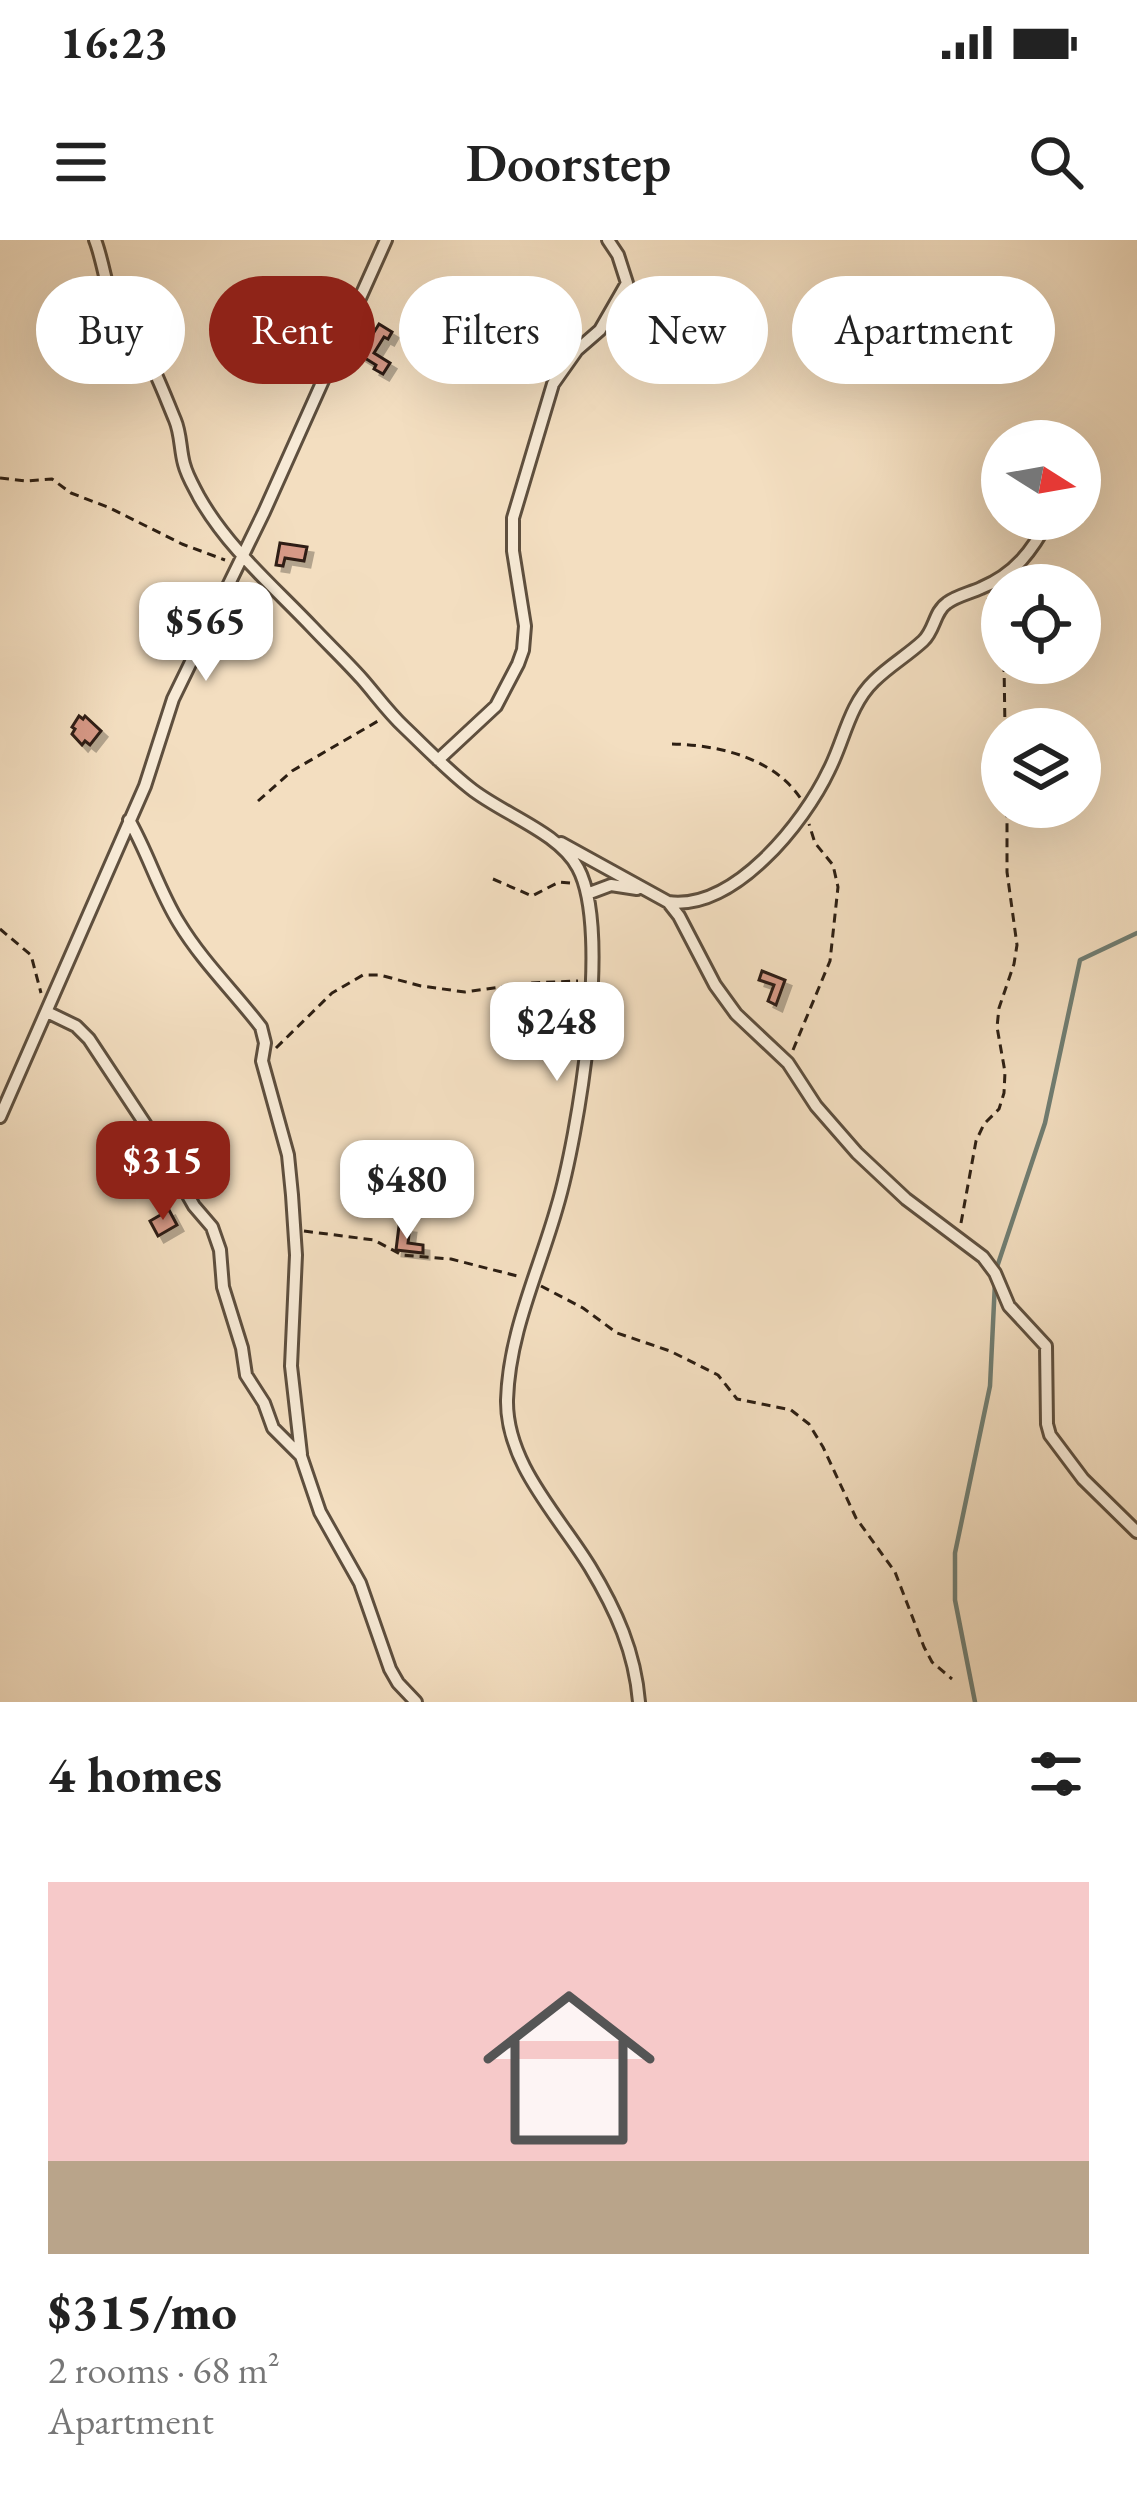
<!DOCTYPE html>
<html lang="en">
<head>
<meta charset="utf-8">
<style>
  :root { --surface:#fff; --page:#f2f2f2; --text:#222; --muted:#767676; --line:#e0e0e0; --accent:#8f2418 }
  body { margin:0; font-family:"EB Garamond",serif; background:var(--page); color:var(--text); height:100vh; display:flex; flex-direction:column; font-size:45px; white-space:nowrap }
  * { box-sizing:border-box; margin:0 }
  p { font-size:39px; color:var(--muted) }
  .icon { flex:none; width:66px; height:66px; fill:none; stroke:currentColor; stroke-width:2; stroke-linecap:round; stroke-linejoin:round }
  .map { position:relative; height:1462px; overflow:hidden }
  .details { display:flex; flex-direction:column; background:var(--surface); flex:1 }
  .details>* { flex:none }
  .guide { position:absolute; left:36px; top:36px; width:1065px; height:108px; display:flex; gap:24px }
  .needle { width:78px; rotate:101deg }
  .tools { position:absolute; left:981px; top:180px; display:grid; gap:24px }
  .tools a { display:grid; place-items:center; width:120px; height:120px; border-radius:50%; background:var(--surface); box-shadow:0 12px 48px #0002; font-size:60px }
  .price { position:absolute; translate:-50% -102px; padding:0 27px; border-radius:24px; background:#fff; color:#222; font-size:39px; line-height:78px; filter:drop-shadow(0 3px 6px #0008) }
  .price::after { content:''; position:absolute; left:50%; top:72px; width:36px; height:27px; margin-left:-18px; background:inherit; clip-path:polygon(0 0,100% 0,50% 100%) }
  .price.active { background:var(--accent); color:#fff }
  ul { padding:0; list-style:none }
  li { display:grid; align-content:center; gap:24px; height:636px; padding:0 48px }
  li+li { border-top:3px solid var(--line) }
  li span { display:grid; place-items:center; height:372px; border-radius:0px; color:#555 }
  li>.icon { margin-inline-start:auto }
  span .icon { width:216px; height:216px; fill:#fffc; stroke-width:1 }
  li b { font-size:51px }
  h2 { display:flex; justify-content:space-between; align-items:center; height:144px; padding:0 48px; font-size:51px }
  .chip { padding:0 42px; border-radius:54px; background:var(--surface); box-shadow:0 12px 48px #0002; font-size:42px; line-height:108px }
  .chip.active { background:var(--accent); color:#fff }
  .status { display:flex; justify-content:space-between; align-items:center; height:84px; padding:0 60px; background:var(--surface); direction:ltr }
  .status svg { height:33px; fill:currentColor }
  header { display:flex; justify-content:space-between; align-items:center; height:156px; padding:0 48px; background:var(--surface); font-size:54px; font-weight:600 }
  .map>svg:first-child { display:block }
  .lines { fill:none; stroke-linecap:round; stroke-linejoin:round }
  .stream { stroke:#6f7d72; stroke-width:4.5 }
  .building { fill:#d79987; stroke:#2d1f13; stroke-width:3; filter:url(#shadow) }
  .street-casing { stroke:#5e4f3e; stroke-width:16 }
  .path { stroke:#2d1f13; stroke-width:3; stroke-dasharray:9 6; stroke-linecap:butt }
  .street { stroke:#f7ead6; stroke-width:10 }
</style>
</head>
<body>
<div class="status"><b>16:23</b><svg viewBox="0 0 49 12"><path d="M0 12V9h3v3zM5 12V6h3v6zM10 12V3h3v9zM15 12V0h3v12zM26 1h20v11H26zM47 4h2v5h-2z"/></svg></div>
<header><svg class="icon" aria-label="menu" viewBox="0 0 24 24"><path d="M4 6h16M4 12h16M4 18h16"/></svg>Doorstep<svg class="icon" aria-label="search" viewBox="0 0 24 24"><circle cx="10" cy="10" r="6"/><path d="M15 15l6 6"/></svg></header>
<div class="map">
<svg width="1137" height="1462" viewBox="0 0 1137 1462">
  <defs>
    <filter id="shadow"><feDropShadow dx="6" dy="6" stdDeviation="0" flood-color="#0004"/></filter>
  </defs>
  <rect width="100%" height="100%" fill="#f3dec0"/>
  <filter id="stains"><feTurbulence type="fractalNoise" baseFrequency=".00167" numOctaves="4"/><feColorMatrix values="0 0 0 0 .2 0 0 0 0 .09 0 0 0 0 .02 0 0 0 .5 -.17"/></filter>
  <radialGradient id="worn" r=".72"><stop offset=".6" stop-color="#630" stop-opacity="0"/><stop offset="1" stop-color="#630" stop-opacity=".3"/></radialGradient>
  <g class="lines">
    <path class="stream" d="M996,1030L1045,883L1080,720L1137,693
      M975,1462L955,1360V1313L990,1146L995,1042"/>
  </g>
  <path class="building" d="M379,84L392,92L388,99L384,97L374,113L390,123L383,134L374,129L376,125L360,115Z
    M280,303L307,307L304,321L285,318L283,326L276,325Z
    M79,476L83,479L85,476L101,491L90,505L85,501L82,505L72,494L75,489L72,487Z
    M762,731L785,740L776,765L768,761L774,745L759,740Z
    M169,970L177,985L158,996L150,981Z
    M399,986L410,987L408,1003L423,1005V1013L396,1010Z"/>
  <g class="lines">
    <defs>
      <path id="street" d="M95,0C103,20 107,53 115,69C122,82 135,93 142,106C155,129 165,156 175,180C181,194 180,210 184,224C187,236 194,247 199,257C228,308 272,345 312,387C328,404 346,421 362,439C376,455 388,472 404,487C425,507 447,530 470,548C502,574 559,592 578,628C612,691 578,897 557,967C539,1031 509,1092 507,1160C506,1224 559,1276 590,1327C616,1370 635,1412 639,1462
        M438,520L496,466L518,424L523,410L525,386L513,311V278L553,144L577,110L600,90L627,43L618,15L608,0
        M129,580C148,613 159,651 179,683C202,721 234,752 261,787L265,803L262,821L288,915L292,955L296,1015L291,1126L301,1214
        M561,603L668,662L679,676L715,745L736,774L788,823L816,866L857,913L906,959L983,1017L995,1033L1009,1066L1046,1106L1047,1184L1050,1195L1083,1239L1137,1292
        M587,654L611,645L637,649
        M668,662C734,671 804,583 829,530C844,501 849,465 874,441C889,426 908,415 923,401C935,390 934,372 947,363C956,356 970,353 981,348C1015,334 1032,311 1049,279
        M47,772L76,786L89,799L161,908L194,966L212,987L220,1010L223,1047L242,1108L246,1135L264,1163L273,1188L301,1216L320,1272L360,1343L390,1429L398,1443L416,1462
        M0,877L145,546L173,459L264,272L386,0"/>
    </defs>
    <use href="#street" class="street-casing"/>
    <path class="path" d="M0,238L26,241L52,239L71,253L110,268L182,304L225,320
      M988,358L1002,408
      M1004,423L1005,489
      M672,504C719,505 774,518 801,559
      M258,561L292,531L378,481
      M493,639L532,656L559,642L570,643
      M0,689L31,715L41,753
      M276,808L332,753L363,735H380L421,746L465,752L529,743L578,741
      M793,810L830,721L838,647L833,625L815,603L809,584
      M961,983L976,901L984,884L999,869L1004,853L1005,832L997,787L999,768L1014,724L1017,705L1007,632V567
      M304,991L374,1000L402,1015L451,1019L521,1037
      M541,1046L583,1068L617,1093L670,1111L718,1135L737,1159L791,1170L809,1184L823,1207L856,1278L895,1332L924,1407L932,1422L952,1439"/>
    <use href="#street" class="street"/>
  </g>
  <rect width="100%" height="100%" filter="url(#stains)"/>
  <rect width="100%" height="100%" fill="url(#worn)"/>
</svg>
<div class="tools">
<a><svg class="needle" viewBox="-14 -14 28 28"><path d="M0-13l5 13h-10z" fill="#e53935"/><path d="M0 13l5-13h-10z" fill="#767676"/></svg></a>
<a><svg class="icon" aria-label="locate" viewBox="0 0 24 24"><circle cx="12" cy="12" r="6"/><path d="M12 2v4M12 18v4M2 12h4M18 12h4"/></svg></a>
<a><svg class="icon" aria-label="layers" viewBox="0 0 24 24"><path d="M12 4l9 5-9 5-9-5zM3 14l9 5 9-5"/></svg></a>
</div>
<b class="price" style="left:206px;top:444px">$565</b>
<b class="price" style="left:557px;top:844px">$248</b>
<b class="price active" style="left:163px;top:983px">$315</b>
<b class="price" style="left:407px;top:1002px">$480</b>
<div class="guide">
<a class="chip">Buy</a>
<a class="chip active">Rent</a>
<a class="chip">Filters</a>
<a class="chip">New</a>
<a class="chip">Apartment</a>
</div>
</div>
<section class="details">
<h2>4 homes<svg class="icon" aria-label="filters" viewBox="0 0 24 24"><path d="M4 7h16M4 17h16"/><circle cx="9" cy="7" r="2"/><circle cx="15" cy="17" r="2"/></svg></h2>
<ul>
<li><span style="background:linear-gradient(#f6c9c9 75%,#b9a48a 0)"><svg class="icon" aria-label="home" viewBox="0 0 24 24"><path d="M3 11l9-7 9 7M6 9v11h12V9"/></svg></span><div><b>$315/mo</b><p>2 rooms · 68 m²</p><p>Apartment</p></div></li>
</ul>
</section>
</body>
</html>
